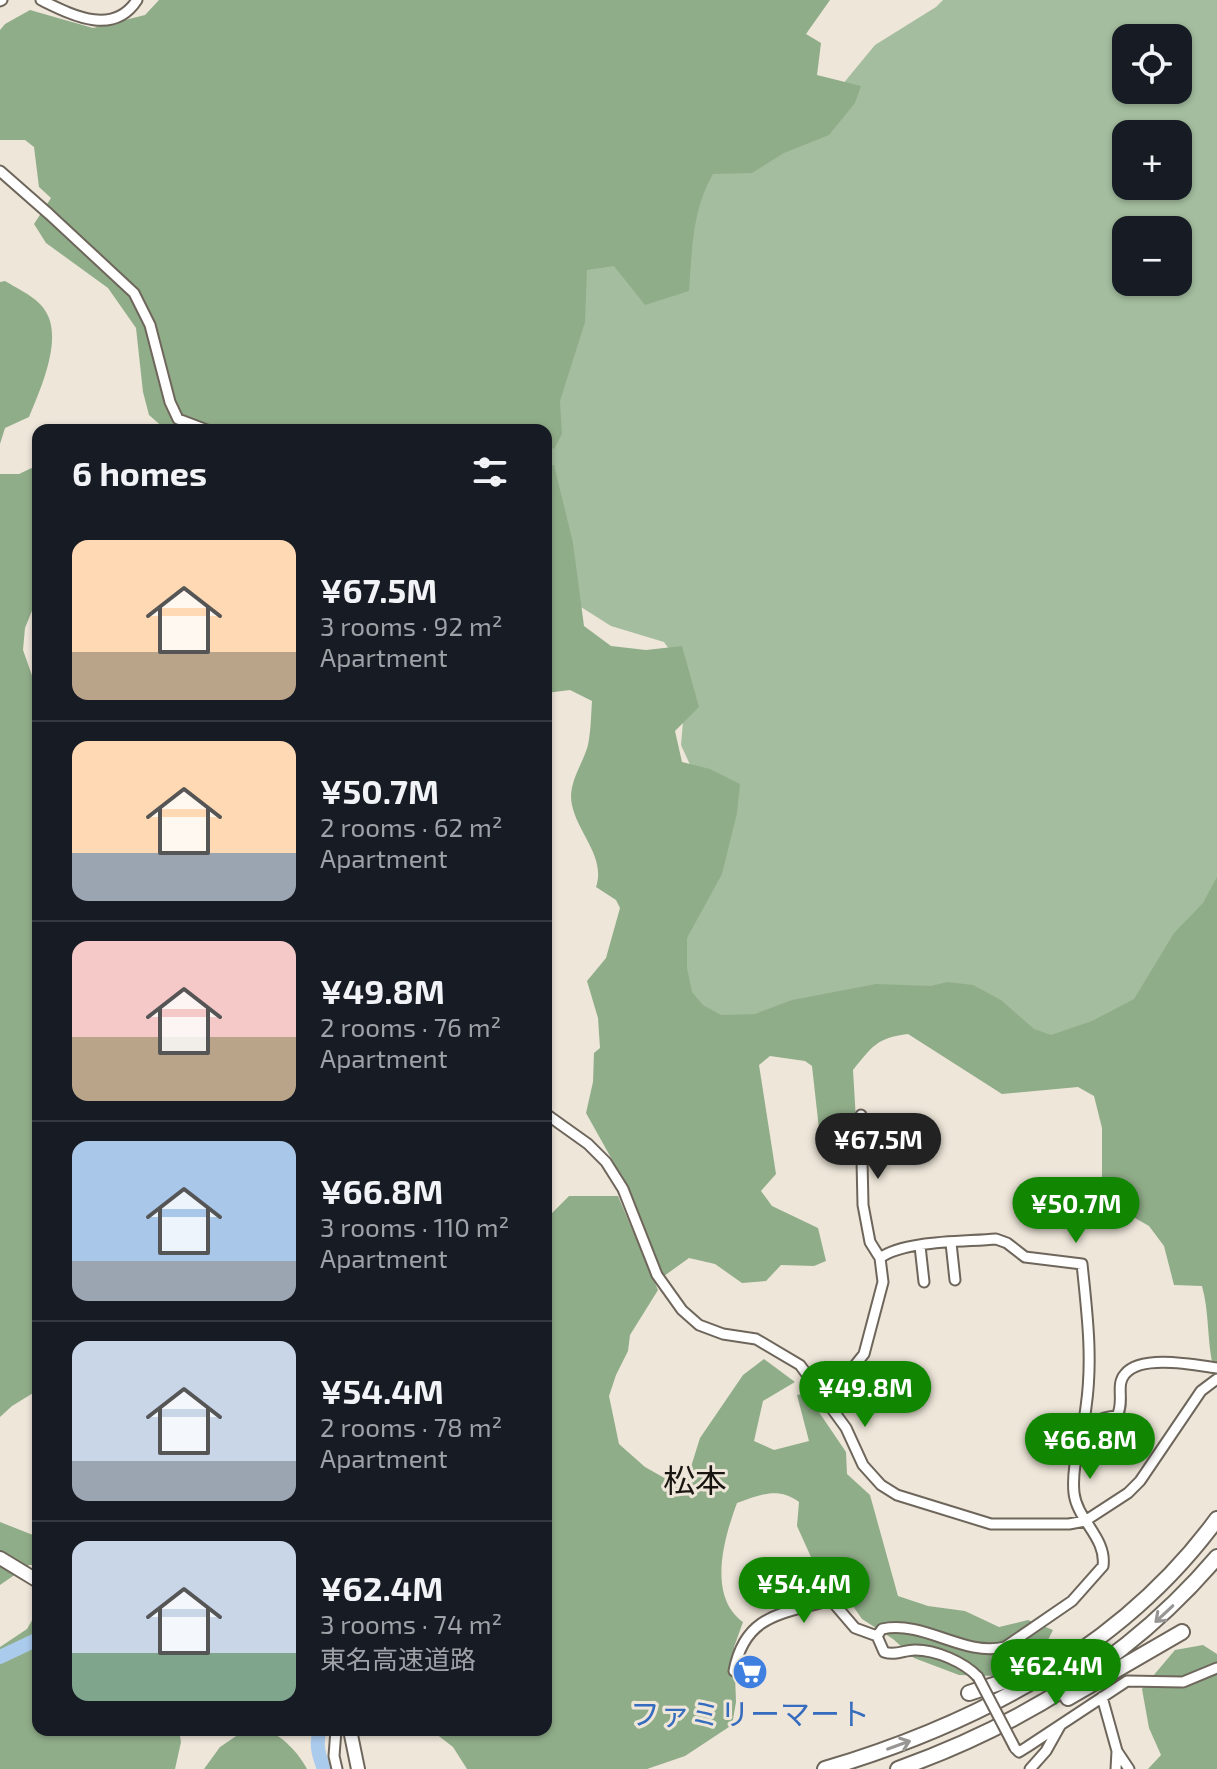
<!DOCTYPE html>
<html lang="en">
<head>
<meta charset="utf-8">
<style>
  :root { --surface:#171b24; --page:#242831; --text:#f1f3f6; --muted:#9ea1a6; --line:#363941; --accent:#108601 }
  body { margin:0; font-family:"Exo 2","Noto Sans JP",sans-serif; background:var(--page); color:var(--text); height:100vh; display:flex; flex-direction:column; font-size:30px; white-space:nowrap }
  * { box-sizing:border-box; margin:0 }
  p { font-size:26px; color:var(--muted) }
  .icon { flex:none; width:44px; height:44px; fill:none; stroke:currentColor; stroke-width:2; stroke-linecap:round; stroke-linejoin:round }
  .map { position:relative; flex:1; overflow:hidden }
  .drawer { position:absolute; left:32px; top:424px; width:520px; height:1312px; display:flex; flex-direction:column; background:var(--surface); border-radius:16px; box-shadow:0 2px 6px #0004 }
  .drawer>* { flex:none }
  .tools { position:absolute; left:1112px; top:24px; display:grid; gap:16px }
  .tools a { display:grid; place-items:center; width:80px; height:80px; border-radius:16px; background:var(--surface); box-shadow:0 2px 6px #0004; font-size:40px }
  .price { position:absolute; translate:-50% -68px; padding:0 18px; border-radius:28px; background:var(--accent); color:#fff; font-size:26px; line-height:52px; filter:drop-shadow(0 2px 4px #0008) }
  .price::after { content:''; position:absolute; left:50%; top:48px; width:24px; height:18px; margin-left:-12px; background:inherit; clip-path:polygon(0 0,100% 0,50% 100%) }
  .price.current { background:#222; color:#fff }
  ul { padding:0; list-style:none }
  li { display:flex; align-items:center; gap:24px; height:200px; padding:0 40px }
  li+li { border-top:2px solid var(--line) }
  li span { display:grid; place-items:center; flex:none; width:224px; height:160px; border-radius:16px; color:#555 }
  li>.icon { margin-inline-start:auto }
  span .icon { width:96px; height:96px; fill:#fffc; stroke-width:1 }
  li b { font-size:34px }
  h2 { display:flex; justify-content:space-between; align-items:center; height:96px; padding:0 40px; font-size:34px }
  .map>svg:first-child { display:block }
  .green { fill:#a4bd9e; fill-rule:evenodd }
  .forest { fill:#90ad89 }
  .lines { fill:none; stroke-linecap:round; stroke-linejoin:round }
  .river { stroke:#abcbed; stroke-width:14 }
  .minor-casing { stroke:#6e665b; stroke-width:13 }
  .major-casing { stroke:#6e665b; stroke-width:16 }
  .highway-casing { stroke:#6e665b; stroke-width:18 }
  .minor { stroke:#fff; stroke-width:9 }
  .major { stroke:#fff; stroke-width:12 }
  .highway { stroke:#fff; stroke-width:14 }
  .minor-bridge-casing { stroke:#6e665b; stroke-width:13; stroke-linecap:butt }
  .minor-bridge { stroke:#fff; stroke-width:9 }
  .oneway { stroke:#989694 }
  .labels { text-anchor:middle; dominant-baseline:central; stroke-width:6; stroke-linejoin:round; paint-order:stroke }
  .shop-label { font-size:30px; fill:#366cbe; stroke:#eee6d9 }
  .neighbourhood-label { font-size:32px; fill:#191612; stroke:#eee6d9 }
</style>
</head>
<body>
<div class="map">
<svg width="1217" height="1769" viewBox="0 0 1217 1769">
  <rect width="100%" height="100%" fill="#eee6d9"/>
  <path class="green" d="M943,0H1217V908L1130,1027L1050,1042L986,1029L722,1030L668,994L703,793L681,745L687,674L664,642L611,626L573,602L546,497V430H533L566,286L698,172L823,108L875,45L936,7ZM1126,38H1178V90H1126ZM1126,134H1178V186H1126ZM1126,230H1178V282H1126Z"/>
  <path class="forest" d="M159,0H830L806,34L821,43L817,75L861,86L855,103L829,135L784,153L752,173L713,174C692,210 692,250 689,291L645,305L614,266L587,270L585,322L560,401L562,434L554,449L546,445V430H166L149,415L143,392L136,328L108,288L46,243L34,224L51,198L39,187L34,147L25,140H0V30L5,24L30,10L93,28L145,15Z
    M5,281C18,289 39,298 46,312C63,340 40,390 29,417L5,428L0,444V282Z
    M38,465V596L25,628L23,650L34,681L38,727V1390L12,1406L0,1417V1422V474H19Z
    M546,465H554L573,543L584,626L611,646L646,650L682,646L699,707L675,731L682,762L710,769L740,784L737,813L722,874L687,938V968L692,992L703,1005L721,1015L755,1014L792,1000L876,984L931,986L947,982L973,985L1001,1000L1034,1029L1051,1035L1092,1021L1134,999L1174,933L1203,903L1217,877V1362H1212C1207,1336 1209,1311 1202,1286L1174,1285L1164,1246L1149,1226L1128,1214L1102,1191V1128L1094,1096L1078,1087L1002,1094L908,1034C876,1038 872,1047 853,1070L856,1120L819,1129L812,1066L805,1061L770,1056L759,1065L776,1174L761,1191L772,1206L818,1228L826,1261L814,1266L781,1265L766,1281L742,1283L715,1264L689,1258L664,1276L615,1165L586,1113L593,1082L594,1053L600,1048L598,1018L587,981L606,958L620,908L616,900L596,887C606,857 578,834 572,805C567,784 583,764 588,745C591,730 591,715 592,701L570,690L546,693Z
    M569,1196H618L658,1290L630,1335L628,1351L616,1375L609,1396L619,1444L645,1467L684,1489L700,1438L743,1375L764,1359L795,1382L763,1401L754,1441L774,1450L809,1441L797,1395L806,1393L846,1452L847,1474L870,1495L898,1596L928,1606L965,1611L999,1627L1028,1620L1053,1630L1046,1644L1019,1666L998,1676L959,1675L914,1658L893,1639L862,1619L836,1582L811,1557L797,1526L799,1502C778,1486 759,1495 737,1503C724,1538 707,1596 743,1622L734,1647L736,1702L732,1725L685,1756L647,1769H467L453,1747L431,1730H546V1213H552Z
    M0,1522L38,1537V1565H29L0,1585Z
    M38,1610V1730H179L181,1742L175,1769H0V1647L27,1629Z
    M1203,1645L1217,1654V1769H1148L1161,1755L1149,1728L1142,1689L1175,1650Z
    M245,1730C251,1730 258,1729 264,1730C281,1733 300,1755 307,1769H204L220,1747Z"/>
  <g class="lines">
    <path class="river" d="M0,1657L38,1639
      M320,1730C315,1744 319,1756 324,1769"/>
    <defs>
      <path id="minor" d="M41,0C72,15 113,37 137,0
        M0,1L2,0
        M0,171L49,214L134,293L150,325L170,402L178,419L207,430
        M546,1114L588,1144L606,1162L623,1189L657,1275L682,1310L699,1325L723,1334L756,1339L800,1365L846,1428L863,1465L881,1485L897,1495L991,1524H1069L1085,1521L1128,1493L1140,1481L1201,1391L1217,1379
        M951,1243L955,1280
        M920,1246L924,1282
        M880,1258C905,1240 965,1242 996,1239L1007,1243L1025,1257L1082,1264C1087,1312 1093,1359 1086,1407C1083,1435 1071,1464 1074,1493C1077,1520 1107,1538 1103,1566L1072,1601L1005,1647C963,1657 925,1620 882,1629L877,1636L884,1652C896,1656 904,1650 915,1650C936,1650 964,1662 978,1677
        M827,1400L864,1354L883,1282L880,1258L870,1242L863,1205L861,1115
        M1083,1441C1096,1424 1092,1418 1117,1416C1125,1401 1115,1385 1125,1374C1141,1354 1195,1365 1217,1368
        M734,1671C745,1614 782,1614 831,1600L855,1628L877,1636
        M1102,1697L1117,1751L1116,1769
        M336,1730L334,1756L337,1769
        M1015,1748L1019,1752L1027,1747L1127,1681L1183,1682L1217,1668
        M1117,1751L1129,1769
        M1030,1769L1046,1751L1060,1726"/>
      <path id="major" d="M0,1558L38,1581
        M350,1730L358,1769"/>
      <path id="highway" d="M969,1693L1018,1677L1063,1652
        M1068,1698L1182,1632
        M825,1769C976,1724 1122,1649 1217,1519
        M898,1769C1021,1725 1132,1657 1217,1557"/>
    </defs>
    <use href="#minor" class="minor-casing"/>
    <use href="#major" class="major-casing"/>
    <use href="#highway" class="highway-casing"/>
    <use href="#minor" class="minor"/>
    <use href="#major" class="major"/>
    <use href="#highway" class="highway"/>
    <defs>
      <path id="minor-bridge" d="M978,1677L1015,1748"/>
    </defs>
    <use href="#minor-bridge" class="minor-bridge-casing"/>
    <use href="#minor-bridge" class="minor-bridge"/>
  </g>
  <defs><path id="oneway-shaft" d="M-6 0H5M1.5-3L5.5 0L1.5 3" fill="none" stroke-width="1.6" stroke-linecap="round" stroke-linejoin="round" transform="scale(2)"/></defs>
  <g class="oneway">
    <use href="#oneway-shaft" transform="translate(1164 1614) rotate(137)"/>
    <use href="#oneway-shaft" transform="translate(899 1745) rotate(-20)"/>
  </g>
  <defs>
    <symbol id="supermarket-disc" viewBox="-11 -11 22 22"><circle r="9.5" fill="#3f7fe0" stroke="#eee6d9"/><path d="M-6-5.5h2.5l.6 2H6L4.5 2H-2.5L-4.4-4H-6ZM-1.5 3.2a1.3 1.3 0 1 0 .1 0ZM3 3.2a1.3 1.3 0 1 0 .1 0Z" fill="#fff"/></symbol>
  </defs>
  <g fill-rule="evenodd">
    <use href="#supermarket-disc" x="730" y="1652" width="40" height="40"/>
  </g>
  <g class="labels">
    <g class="shop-label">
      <text x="750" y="1713">ファミリーマート</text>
    </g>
    <g class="neighbourhood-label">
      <text x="695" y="1479">松本</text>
    </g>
  </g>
</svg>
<div class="tools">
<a><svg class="icon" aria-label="locate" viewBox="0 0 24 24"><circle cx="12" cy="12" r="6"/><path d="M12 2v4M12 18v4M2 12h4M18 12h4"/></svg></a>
<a>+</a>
<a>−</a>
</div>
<b class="price current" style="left:878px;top:1181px">¥67.5M</b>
<b class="price" style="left:1076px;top:1245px">¥50.7M</b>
<b class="price" style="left:865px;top:1429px">¥49.8M</b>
<b class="price" style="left:1090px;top:1481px">¥66.8M</b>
<b class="price" style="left:804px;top:1625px">¥54.4M</b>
<b class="price" style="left:1056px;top:1707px">¥62.4M</b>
<section class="drawer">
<h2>6 homes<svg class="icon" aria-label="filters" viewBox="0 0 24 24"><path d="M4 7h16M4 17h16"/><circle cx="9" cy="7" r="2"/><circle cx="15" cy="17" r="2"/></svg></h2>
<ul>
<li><span style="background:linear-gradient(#ffd9b3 70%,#b9a48a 0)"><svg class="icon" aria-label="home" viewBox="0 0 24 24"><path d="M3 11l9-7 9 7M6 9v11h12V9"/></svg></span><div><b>¥67.5M</b><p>3 rooms · 92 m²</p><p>Apartment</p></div></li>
<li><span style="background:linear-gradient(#ffd9b3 70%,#9aa5b1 0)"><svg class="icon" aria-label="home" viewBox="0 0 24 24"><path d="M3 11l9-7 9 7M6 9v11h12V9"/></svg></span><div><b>¥50.7M</b><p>2 rooms · 62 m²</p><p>Apartment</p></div></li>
<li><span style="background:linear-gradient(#f6c9c9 60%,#b9a48a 0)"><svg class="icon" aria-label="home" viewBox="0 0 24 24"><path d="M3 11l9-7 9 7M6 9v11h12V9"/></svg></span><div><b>¥49.8M</b><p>2 rooms · 76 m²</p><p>Apartment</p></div></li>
<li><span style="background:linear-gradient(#a9c7e8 75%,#9aa5b1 0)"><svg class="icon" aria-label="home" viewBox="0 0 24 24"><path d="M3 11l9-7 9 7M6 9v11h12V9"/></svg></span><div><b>¥66.8M</b><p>3 rooms · 110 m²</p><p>Apartment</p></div></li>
<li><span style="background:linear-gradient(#c9d6e8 75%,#9aa5b1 0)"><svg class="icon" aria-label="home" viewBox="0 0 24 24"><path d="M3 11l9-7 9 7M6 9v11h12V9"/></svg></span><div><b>¥54.4M</b><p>2 rooms · 78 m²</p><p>Apartment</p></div></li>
<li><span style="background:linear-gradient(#c9d6e8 70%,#7fa58c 0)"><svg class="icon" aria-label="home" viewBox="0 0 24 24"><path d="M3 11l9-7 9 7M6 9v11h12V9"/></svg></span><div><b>¥62.4M</b><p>3 rooms · 74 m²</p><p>東名高速道路</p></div></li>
</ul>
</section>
</div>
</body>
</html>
